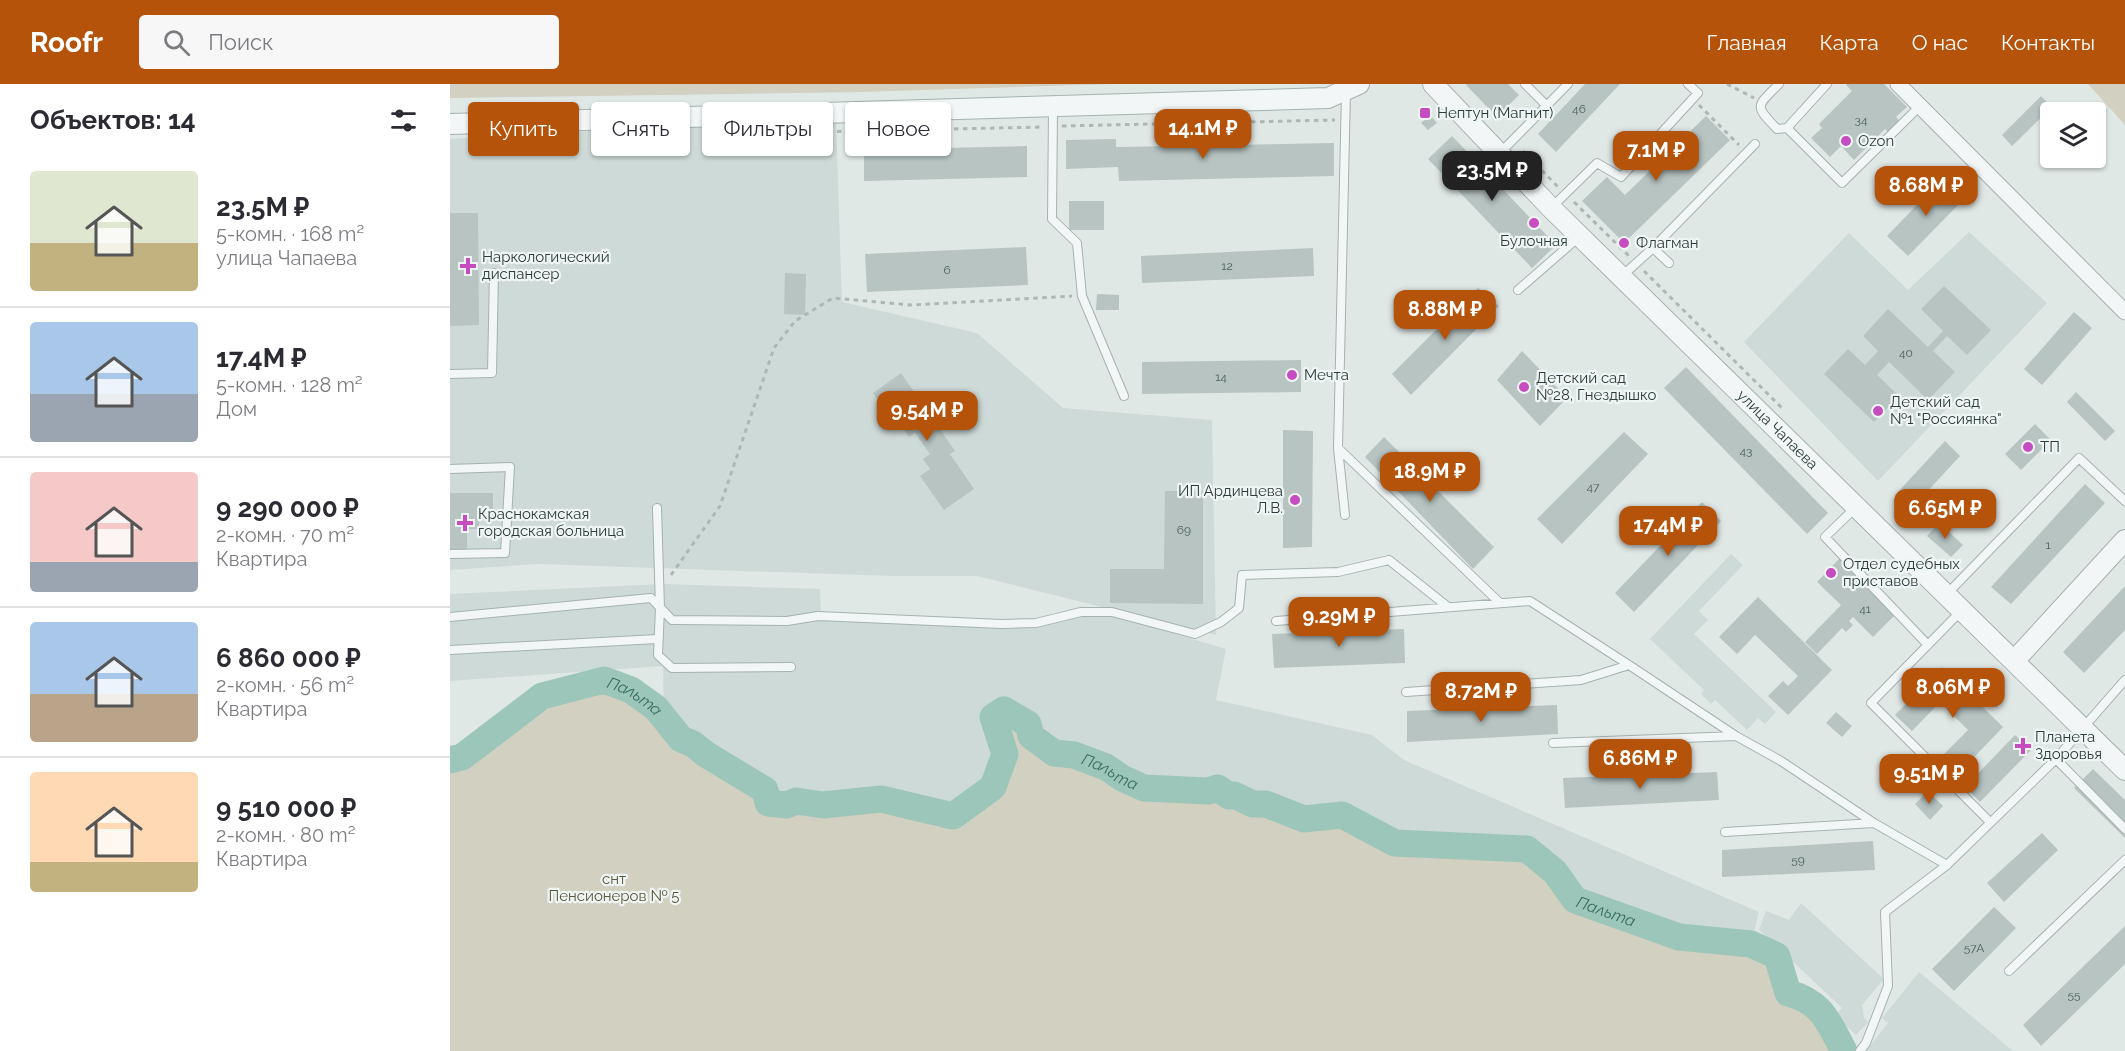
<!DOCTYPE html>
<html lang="ru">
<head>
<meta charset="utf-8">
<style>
  :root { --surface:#fff; --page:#f7f7f7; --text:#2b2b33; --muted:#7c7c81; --line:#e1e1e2; --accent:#b45309 }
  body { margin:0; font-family:Raleway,sans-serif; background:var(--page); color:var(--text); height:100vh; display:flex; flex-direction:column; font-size:22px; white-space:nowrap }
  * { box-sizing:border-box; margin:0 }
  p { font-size:20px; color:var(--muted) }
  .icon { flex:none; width:33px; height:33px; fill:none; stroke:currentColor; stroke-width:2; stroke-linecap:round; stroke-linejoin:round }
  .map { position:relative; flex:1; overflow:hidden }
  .details { display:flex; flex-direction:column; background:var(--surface); width:450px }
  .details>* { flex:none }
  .top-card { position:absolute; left:18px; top:18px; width:570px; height:54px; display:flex; gap:12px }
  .fabs { position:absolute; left:1590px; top:18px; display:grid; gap:12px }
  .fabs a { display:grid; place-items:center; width:66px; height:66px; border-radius:6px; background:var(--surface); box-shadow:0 2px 4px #0004; font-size:30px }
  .price { position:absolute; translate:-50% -51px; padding:0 14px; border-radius:12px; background:var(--accent); color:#fff; font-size:20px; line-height:39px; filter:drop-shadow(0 2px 3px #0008) }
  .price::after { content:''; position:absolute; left:50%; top:36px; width:18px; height:14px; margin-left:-9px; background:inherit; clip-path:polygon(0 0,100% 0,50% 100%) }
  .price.selected { background:#222; color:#fff }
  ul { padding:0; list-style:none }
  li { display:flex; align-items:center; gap:18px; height:150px; padding:0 30px }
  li+li { border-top:2px solid var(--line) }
  li span { display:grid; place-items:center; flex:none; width:168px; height:120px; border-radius:6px; color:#555 }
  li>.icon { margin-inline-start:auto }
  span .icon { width:72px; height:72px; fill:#fffc; stroke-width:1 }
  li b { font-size:26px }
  h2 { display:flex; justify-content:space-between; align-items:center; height:72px; padding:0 30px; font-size:26px }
  .chip { padding:0 21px; border-radius:6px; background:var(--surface); box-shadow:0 2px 4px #0004; font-size:21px; line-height:54px }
  .chip.selected { background:var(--accent); color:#fff }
  header { display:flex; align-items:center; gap:36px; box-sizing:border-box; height:84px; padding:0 30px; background:var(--accent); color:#fff }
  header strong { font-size:28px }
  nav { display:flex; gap:33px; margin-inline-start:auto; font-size:21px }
  .search { width:420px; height:54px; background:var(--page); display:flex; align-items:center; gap:15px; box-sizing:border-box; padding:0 21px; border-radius:6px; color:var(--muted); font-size:22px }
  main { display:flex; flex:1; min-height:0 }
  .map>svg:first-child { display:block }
  .built { fill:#cedad7 }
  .green { fill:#d1d0c1 }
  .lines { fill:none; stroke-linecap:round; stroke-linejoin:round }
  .river { stroke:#9dc6ba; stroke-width:27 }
  .building { fill:#b7c4c2 }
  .service-casing { stroke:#a5b2af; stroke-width:10 }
  .minor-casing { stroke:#a5b2af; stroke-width:17 }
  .tertiary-casing { stroke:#a5b2af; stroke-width:22 }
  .path { stroke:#aeb7b6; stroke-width:3; stroke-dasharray:4.5 4.5; stroke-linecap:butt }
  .service { stroke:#f2f6f6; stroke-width:8 }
  .minor { stroke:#f2f6f6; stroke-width:15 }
  .tertiary { stroke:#f2f6f6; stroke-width:20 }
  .poi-dot { fill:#c54dc0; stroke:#eff5f4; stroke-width:2 }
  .labels { text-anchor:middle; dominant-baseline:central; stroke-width:4.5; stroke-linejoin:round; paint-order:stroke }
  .number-label { font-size:12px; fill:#4c605d }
  .poi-label { font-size:15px; fill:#293e3b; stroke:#eff5f4; text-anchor:start }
  .street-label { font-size:15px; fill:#293e3b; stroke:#eff5f4 }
  .park-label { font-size:15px; fill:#595938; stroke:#eff5f4 }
  .water-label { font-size:16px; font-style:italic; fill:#366f61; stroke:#eff5f4 }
</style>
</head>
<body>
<header>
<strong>Roofr</strong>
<div class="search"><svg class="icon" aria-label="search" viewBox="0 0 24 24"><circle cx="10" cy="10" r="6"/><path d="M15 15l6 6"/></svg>Поиск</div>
<nav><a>Главная</a><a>Карта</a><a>О нас</a><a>Контакты</a></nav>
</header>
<main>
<section class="details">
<h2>Объектов: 14<svg class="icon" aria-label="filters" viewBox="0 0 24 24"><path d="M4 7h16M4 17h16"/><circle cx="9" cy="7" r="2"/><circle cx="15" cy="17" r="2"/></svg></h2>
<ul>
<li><span style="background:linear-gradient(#dfe7d0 60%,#c2b280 0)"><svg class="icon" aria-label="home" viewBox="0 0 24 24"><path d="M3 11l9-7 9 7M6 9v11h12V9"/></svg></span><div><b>23.5M ₽</b><p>5-комн. · 168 m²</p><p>улица Чапаева</p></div></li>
<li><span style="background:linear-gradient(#a9c7e8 60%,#9aa5b1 0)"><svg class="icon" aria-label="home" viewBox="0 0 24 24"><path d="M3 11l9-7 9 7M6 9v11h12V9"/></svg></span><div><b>17.4M ₽</b><p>5-комн. · 128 m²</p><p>Дом</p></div></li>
<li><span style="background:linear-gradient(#f6c9c9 75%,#9aa5b1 0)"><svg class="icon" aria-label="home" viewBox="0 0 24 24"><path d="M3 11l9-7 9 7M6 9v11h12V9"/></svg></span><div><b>9 290 000 ₽</b><p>2-комн. · 70 m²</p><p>Квартира</p></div></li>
<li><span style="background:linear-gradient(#a9c7e8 60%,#b9a48a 0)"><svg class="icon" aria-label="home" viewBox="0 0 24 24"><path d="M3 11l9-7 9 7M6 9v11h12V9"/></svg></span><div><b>6 860 000 ₽</b><p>2-комн. · 56 m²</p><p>Квартира</p></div></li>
<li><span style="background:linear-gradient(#ffd9b3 75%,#c2b280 0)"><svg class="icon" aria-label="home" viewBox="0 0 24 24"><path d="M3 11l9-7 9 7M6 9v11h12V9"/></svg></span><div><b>9 510 000 ₽</b><p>2-комн. · 80 m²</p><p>Квартира</p></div></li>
</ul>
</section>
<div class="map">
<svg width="1675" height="967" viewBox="0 0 1675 967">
  <rect width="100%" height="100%" fill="#e0e8e6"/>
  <path class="built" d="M386,38L392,218L527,249L613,324L762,336L766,551L527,492H442L88,480L0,486V55L182,45Z
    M1519,148L1597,219L1428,397L1294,258L1399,149L1458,206Z
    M1281,470L1293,481L1249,527L1258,536L1244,550L1326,628L1315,640L1308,634L1297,646L1265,616L1261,620L1251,610L1254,606L1200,555Z
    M213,500L370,505L371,530L530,538L584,536L631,522L776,565L766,616L922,651L954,676L1309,828L1301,860L1229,853L1125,816L1105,788L1077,765L945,759L892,731L854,735L816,720H803L784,711L779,712L768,704L758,707L694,704L672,694L656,683L624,671L604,669L581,652L543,633L555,670L543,703L503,732L431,715L373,721L346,717L337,721L318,719L243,660L231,655L214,633L213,582L0,597V510Z
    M1351,819L1434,895L1412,921L1414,933L1418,938L1406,951L1385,932L1392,924L1309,846L1316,827L1339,836Z
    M1469,888L1563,967H1416L1438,939L1432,934Z"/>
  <path class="green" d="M0,0H662L410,8L0,14Z
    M1638,0H1675V41Z
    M154,596L181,606L206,624L231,655L243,660L257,671L315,706L318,719L337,721L346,717L373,721L431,715L503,732L543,703L555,670L543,633L554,626L578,640L581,653L604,669L624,671L656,683L672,694L694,704L758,707L768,704L778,712L784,711L803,720H816L854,735L892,731L945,759L1077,765L1105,788L1125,816L1229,853L1301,860L1327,872L1338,909C1374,919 1378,937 1394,967H0V676L12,673L92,612Z"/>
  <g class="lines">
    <path class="river" id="s1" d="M0,676L12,673L92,612L154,596L181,606L206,624L231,655L243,660L257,671L315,706L318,719L337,721L346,717L373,721L431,715L503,732L543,703L555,670L543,633L554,626L578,640L581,652L604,669L624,671L656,683L672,694L694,704L758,707L768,704L779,712L784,711L803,720H816L854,735L892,731L945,759L1077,765L1105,788L1125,816L1229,853L1301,860L1327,872L1338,909C1373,918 1378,938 1394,967"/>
  </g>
  <path class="building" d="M1017,0H1058L1069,11L1047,33L1016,1Z
    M1135,0H1170L1106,68L1088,50Z
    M1397,0H1434L1457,23L1446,33L1452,39L1440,50L1435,45L1404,76L1391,62L1380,73L1361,54L1372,44L1369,40L1402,7L1396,1Z
    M1591,12L1602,23L1562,62L1552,51Z
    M980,31L987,39L978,46L971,39Z
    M1256,32L1280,56L1174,159L1132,117L1157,93L1175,111Z
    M1002,52L1106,161L1082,184L978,75Z
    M666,55V63L884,59V92L669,97L668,83L616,85V56Z
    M577,62V93L414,97V66Z
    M1493,94L1514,115L1458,172L1437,152Z
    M619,117H654V146H619Z
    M0,129H28L29,241L0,242Z
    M576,163L578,201L417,208L415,170Z
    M863,164L864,192L692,199L691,172Z
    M335,189L356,190L355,231L334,230Z
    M1494,202L1541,246L1517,271L1497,252L1483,267L1505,288L1478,316L1439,278L1427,291L1449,312L1424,338L1374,290L1398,265L1415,281L1428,267L1413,252L1438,225L1478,263L1493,247L1471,225Z
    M1028,204L1049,222L961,311L942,290Z
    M647,210L669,211V226H646Z
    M1624,228L1642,244L1592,301L1574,285Z
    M1072,267L1117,314L1090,342L1047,296Z
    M851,276V308L692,310V278Z
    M1236,283L1378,429L1357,450L1214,304Z
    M451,289L505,367L500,370L524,405L494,426L470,392L480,385L473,375L480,370L465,349L459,353L433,315L429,318L423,309Z
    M1626,308L1665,347L1655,357L1617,318Z
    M1585,340L1601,356L1571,386L1555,370Z
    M833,346L863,347L862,463L833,464Z
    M1174,348L1198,370L1112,460L1087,435Z
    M934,353L1044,463L1023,485L915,373Z
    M1495,357L1510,372L1462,424L1447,409Z
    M1635,400L1655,419L1561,520L1541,503Z
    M715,407H753V520L660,519V485H714Z
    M0,409H43V433H29V445H17V466H0Z
    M1252,418L1271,437L1184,528L1165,509Z
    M1489,439L1513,461L1501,473L1477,452Z
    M1390,474L1447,529L1423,553L1403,533L1399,537L1403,541L1396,548L1392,544L1367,570L1355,558L1391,521L1367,498Z
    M1675,502V546L1634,589L1613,568Z
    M1308,513L1382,586L1338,631L1318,612L1333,597L1338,602L1348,592L1305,551L1287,570L1269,553Z
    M954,545L955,579L824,584L822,550Z
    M1492,583L1553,643L1503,695L1486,678L1518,646L1490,618L1462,647L1445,631Z
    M1107,621L1108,650L957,658V627Z
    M1386,628L1402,642L1392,653L1376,639Z
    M1565,651L1581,666L1530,718L1515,703Z
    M1643,685L1675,716V754L1624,704Z
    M1267,688L1269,716L1115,724L1113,694Z
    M1478,707L1493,722L1480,736L1465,720Z
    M1592,749L1608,766L1554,818L1537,799Z
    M1423,757L1425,786L1272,793V766Z
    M1544,823L1566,844L1504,907L1482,885Z
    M1675,842V880L1591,962L1573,941Z"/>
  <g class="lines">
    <defs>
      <path id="service" d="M1075,0L1097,22
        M1329,0C1306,23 1304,21 1327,45L1337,44
        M1377,0L1337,44L1392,99L1470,22
        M603,24L602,135L627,159L632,212L674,312
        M1050,69L1118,0
        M1102,123L1147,79L1171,93L1248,9L1238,0
        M1203,164L1305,60
        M1172,192L1203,164L1219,179
        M1068,206L1130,152
        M0,290L42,289L44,189
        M888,364L1050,519
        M0,385L60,383L55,469L0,470
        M207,424L210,524L208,571L222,584L341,583
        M1405,424L1375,453L1478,561
        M895,431L888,364L896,7
        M1496,511L1629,374L1675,417
        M1512,526L1421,619L1540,738
        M0,533L201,514L222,536L337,537L368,532L552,540L586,539L631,528H662L745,550L771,538L789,524L792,491L888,488L939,476L998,523
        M826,537L1080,517L1179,581
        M0,566L207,555
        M956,608L1131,596L1179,581L1286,652
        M1103,659L1286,652L1331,677L1424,739
        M1606,675L1675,745
        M1275,748L1424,739L1497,781L1606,675L1675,596
        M1559,887L1675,776
        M1410,967L1416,959L1438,902L1435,828L1497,781"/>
      <path id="minor" d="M1448,0L1675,228"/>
      <g id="tertiary">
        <path id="s2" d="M983,0L1101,124L1675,686"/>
        <path d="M0,40L878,14L909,0"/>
        <path d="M1564,577L1675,456"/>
      </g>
    </defs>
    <use href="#service" class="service-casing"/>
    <use href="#minor" class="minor-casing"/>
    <use href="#tertiary" class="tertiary-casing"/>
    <path class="path" d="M1277,0L1304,14
      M1249,21L1289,61
      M612,42L885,36
      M315,49L594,43
      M1073,67L1108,103
      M1124,118L1179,172
      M1194,187L1332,324
      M221,491L270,422L324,264L345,237L383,214L461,221L622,212"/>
    <use href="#service" class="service"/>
    <use href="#minor" class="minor"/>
    <use href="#tertiary" class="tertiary"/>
  </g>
  <g class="poi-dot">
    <rect x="969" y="23" width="12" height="12" rx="3"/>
    <circle cx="1396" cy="57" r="6"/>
    <circle cx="1084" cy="139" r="6"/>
    <circle cx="1174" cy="159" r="6"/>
    <path d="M15 173h6v6h6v6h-6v6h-6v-6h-6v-6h6z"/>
    <circle cx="842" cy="291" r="6"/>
    <circle cx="1074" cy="303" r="6"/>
    <circle cx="1428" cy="327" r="6"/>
    <circle cx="1578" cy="363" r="6"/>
    <circle cx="845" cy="416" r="6"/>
    <path d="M12 430h6v6h6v6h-6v6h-6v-6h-6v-6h6z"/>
    <circle cx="1381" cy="489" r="6"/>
    <path d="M1570 653h6v6h6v6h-6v6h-6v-6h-6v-6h6z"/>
  </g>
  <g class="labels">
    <g class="number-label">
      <text x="1129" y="25">46</text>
      <text x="1411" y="36">34</text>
      <text x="777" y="182">12</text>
      <text x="497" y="186">6</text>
      <text x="1456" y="269">40</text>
      <text x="771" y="293">14</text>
      <text x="1296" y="367">43</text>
      <text x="1143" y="403">47</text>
      <text x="734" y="446">69</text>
      <text x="1598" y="461">1</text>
      <text x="1415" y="525">41</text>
      <text x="1348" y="776">59</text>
      <text x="1524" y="864">57А</text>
      <text x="1624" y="911">55</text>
    </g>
    <g class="poi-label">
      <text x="987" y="29">Нептун (Магнит)</text>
      <text x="1408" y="57">Ozon</text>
      <text x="1084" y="157" text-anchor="middle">Булочная</text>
      <text x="1186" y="159">Флагман</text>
      <text x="32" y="173">Наркологический<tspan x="32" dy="17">диспансер</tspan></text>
      <text x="854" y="291">Мечта</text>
      <text x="1086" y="294">Детский сад<tspan x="1086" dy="17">№28, Гнездышко</tspan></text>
      <text x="1440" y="318">Детский сад<tspan x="1440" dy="17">№1 "Россиянка"</tspan></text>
      <text x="1590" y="363">ТП</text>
      <text x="833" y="407" text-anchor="end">ИП Ардинцева<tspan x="833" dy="17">Л.В.</tspan></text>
      <text x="28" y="430">Краснокамская<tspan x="28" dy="17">городская больница</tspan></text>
      <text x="1393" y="480">Отдел судебных<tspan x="1393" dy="17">приставов</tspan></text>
      <text x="1585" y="653">Планета<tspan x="1585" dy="17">Здоровья</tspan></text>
    </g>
    <g class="street-label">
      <text stroke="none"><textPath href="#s2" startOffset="488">улица Чапаева</textPath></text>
    </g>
    <g class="park-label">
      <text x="164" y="795">снт<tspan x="164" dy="17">Пенсионеров № 5</tspan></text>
    </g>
    <g class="water-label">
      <text stroke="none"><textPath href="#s1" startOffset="212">Пальта</textPath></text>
      <text stroke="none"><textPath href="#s1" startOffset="842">Пальта</textPath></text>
      <text stroke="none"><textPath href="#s1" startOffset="1382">Пальта</textPath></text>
    </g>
  </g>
</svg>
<div class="fabs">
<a><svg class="icon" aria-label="layers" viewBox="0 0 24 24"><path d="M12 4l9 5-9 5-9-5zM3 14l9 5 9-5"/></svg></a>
</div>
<b class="price" style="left:753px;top:76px">14.1M ₽</b>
<b class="price" style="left:1206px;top:98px">7.1M ₽</b>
<b class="price selected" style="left:1042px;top:118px">23.5M ₽</b>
<b class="price" style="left:1476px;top:133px">8.68M ₽</b>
<b class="price" style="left:995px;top:257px">8.88M ₽</b>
<b class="price" style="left:477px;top:358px">9.54M ₽</b>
<b class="price" style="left:980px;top:419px">18.9M ₽</b>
<b class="price" style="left:1495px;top:456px">6.65M ₽</b>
<b class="price" style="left:1218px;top:473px">17.4M ₽</b>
<b class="price" style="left:889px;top:564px">9.29M ₽</b>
<b class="price" style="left:1503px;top:635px">8.06M ₽</b>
<b class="price" style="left:1031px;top:639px">8.72M ₽</b>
<b class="price" style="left:1190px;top:706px">6.86M ₽</b>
<b class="price" style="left:1479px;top:721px">9.51M ₽</b>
<div class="top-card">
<a class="chip selected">Купить</a>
<a class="chip">Снять</a>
<a class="chip">Фильтры</a>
<a class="chip">Новое</a>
</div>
</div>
</main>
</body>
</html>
